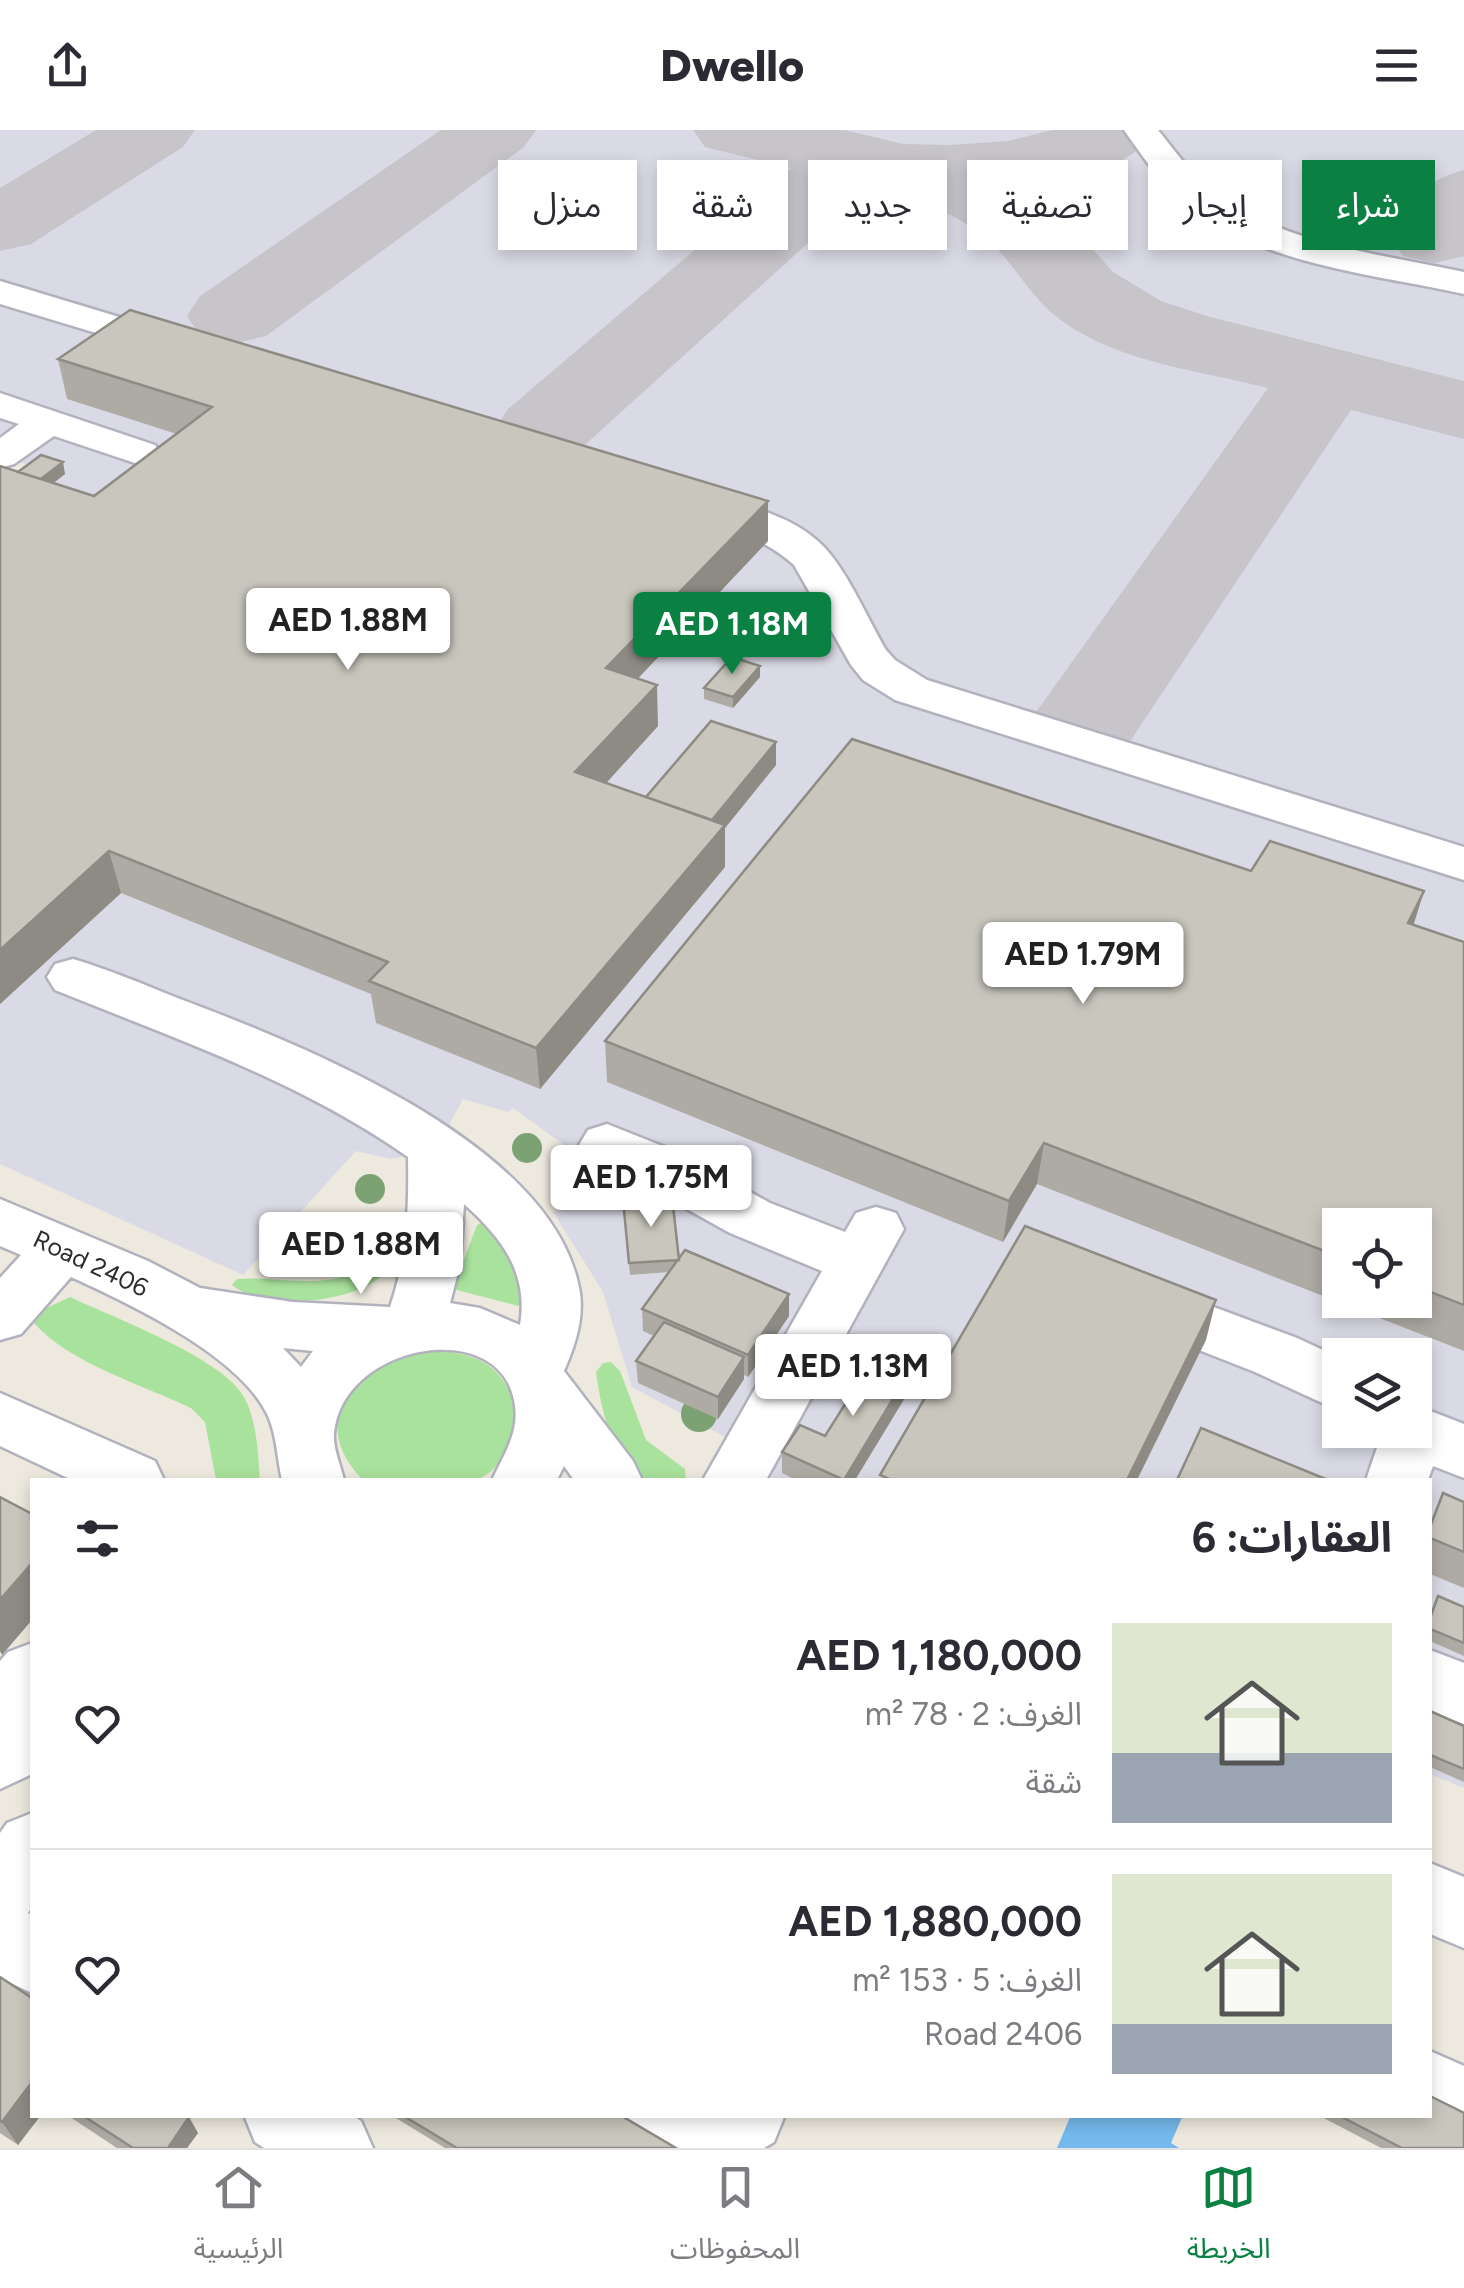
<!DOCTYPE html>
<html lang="ar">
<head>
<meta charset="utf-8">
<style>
  :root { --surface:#fff; --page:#f2f2f3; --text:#2b2b33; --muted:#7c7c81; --line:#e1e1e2; --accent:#0b8043 }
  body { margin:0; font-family:Figtree,"Noto Sans Arabic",sans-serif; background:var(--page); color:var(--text); direction:rtl; height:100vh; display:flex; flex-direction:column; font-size:38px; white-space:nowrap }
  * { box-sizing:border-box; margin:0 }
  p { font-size:32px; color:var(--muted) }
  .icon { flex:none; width:55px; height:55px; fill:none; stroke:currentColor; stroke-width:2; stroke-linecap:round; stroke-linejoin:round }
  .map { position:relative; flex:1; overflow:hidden; direction:ltr }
  .sheet { position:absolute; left:30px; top:1348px; width:1402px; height:640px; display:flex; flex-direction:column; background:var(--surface); border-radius:0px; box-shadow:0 5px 15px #0003; direction:rtl }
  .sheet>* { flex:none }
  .top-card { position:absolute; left:30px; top:30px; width:1405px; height:90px; direction:rtl; display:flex; gap:20px }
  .fabs { position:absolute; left:1322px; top:1078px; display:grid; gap:20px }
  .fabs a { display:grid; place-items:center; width:110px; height:110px; border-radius:0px; background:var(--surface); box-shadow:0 5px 15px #0003; font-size:50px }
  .price { position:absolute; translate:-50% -85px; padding:0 22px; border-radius:10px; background:#fff; color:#222; font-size:32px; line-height:65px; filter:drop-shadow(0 2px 5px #0008) }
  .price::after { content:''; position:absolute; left:50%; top:60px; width:30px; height:22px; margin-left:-15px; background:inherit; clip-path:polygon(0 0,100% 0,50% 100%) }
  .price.current { background:var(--accent); color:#fff }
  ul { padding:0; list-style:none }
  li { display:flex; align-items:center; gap:30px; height:250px; padding:0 40px }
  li+li { border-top:2px solid var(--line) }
  li span { display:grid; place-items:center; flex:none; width:280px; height:200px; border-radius:0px; color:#555 }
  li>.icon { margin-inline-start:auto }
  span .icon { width:120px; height:120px; fill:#fffc; stroke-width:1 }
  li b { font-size:42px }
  h2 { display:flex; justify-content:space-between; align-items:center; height:120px; padding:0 40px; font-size:42px }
  .pill { padding:0 35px; border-radius:0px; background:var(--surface); box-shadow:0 5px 15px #0003; font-size:35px; line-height:90px }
  .pill.current { background:var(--accent); color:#fff }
  header { display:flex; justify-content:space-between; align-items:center; height:130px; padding:0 40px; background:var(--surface); font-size:45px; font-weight:800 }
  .tabs { display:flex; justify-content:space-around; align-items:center; height:140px; border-top:2px solid var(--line); background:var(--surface); font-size:28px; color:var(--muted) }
  .tabs a { display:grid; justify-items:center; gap:5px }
  .tabs .current { color:var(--accent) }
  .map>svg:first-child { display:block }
  .airport { fill:#dadae6; fill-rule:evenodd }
  .green { fill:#a9e29c }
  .water { fill:#74baec }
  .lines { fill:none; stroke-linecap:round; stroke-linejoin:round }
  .taxiway { fill:#c7c5ca; fill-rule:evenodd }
  .minor-casing { stroke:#b2b2bf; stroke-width:5 }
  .minor { fill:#fff; fill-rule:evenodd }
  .tree { fill:#7ca273 }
  .wall { fill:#adaba3; fill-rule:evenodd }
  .shaded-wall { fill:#8d8b84 }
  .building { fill:#c9c7bd; stroke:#8d8b84; stroke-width:2.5 }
  .labels { text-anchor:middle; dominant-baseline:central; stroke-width:8; stroke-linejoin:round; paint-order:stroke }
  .street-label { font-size:25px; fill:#2c2c2c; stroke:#fff }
</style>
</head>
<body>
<header><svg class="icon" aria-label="menu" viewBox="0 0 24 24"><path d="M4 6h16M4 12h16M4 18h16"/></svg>Dwello<svg class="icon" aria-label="share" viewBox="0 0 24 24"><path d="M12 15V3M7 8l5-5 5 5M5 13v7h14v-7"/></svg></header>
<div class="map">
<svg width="1464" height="2018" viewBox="0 0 1464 2018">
  <rect width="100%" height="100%" fill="#ede9de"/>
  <path class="airport" d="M0,0H1464V1658L1430,1644V1350H776L772,1348L775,1334L632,1257L603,1162L553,1082L585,1065L555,1024L568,1018L513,978L508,982L463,969L435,1021L390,1029L356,1021L243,1145L0,1034V363L35,337L0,326ZM1340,1095H1415V1170H1340ZM1340,1225H1415V1300H1340Z"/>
  <path class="green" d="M482,1093L491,1096L535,1160L522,1177L453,1159L477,1095Z
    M389,1094L400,1097C418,1171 271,1188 232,1155L237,1149C275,1145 333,1163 364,1135C376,1123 378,1105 389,1094Z
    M70,1167C112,1187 223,1228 244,1267C257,1291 258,1323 260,1350H216L205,1292L191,1278C143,1255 69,1233 34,1193L36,1183Z
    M438,1220C456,1223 474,1225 489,1236C527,1264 523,1326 481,1348C466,1355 385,1350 363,1350C299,1285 367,1226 438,1220Z
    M611,1232L620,1241L646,1310L685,1339L686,1350C674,1350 656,1353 645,1349C612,1336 600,1272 596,1242L603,1233Z"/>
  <path class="water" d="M1071,1985H1183L1171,2013L1179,2018H1057Z"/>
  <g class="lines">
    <path class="taxiway" d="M96,0H195L183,17L31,114L0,121V58Z
      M441,0H536L524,17L266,206L233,214L200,206L187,186L200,166Z
      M693,0H845L903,14L950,15L1008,11L1053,0H1156C1129,39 1075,51 1030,59L1055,77L1113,142L1161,171L1210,187L1464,251V309L1351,280L1131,610L1091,620L1051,610L1034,585L1268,258C1202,241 1122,233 1065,193C1039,176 1023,149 1003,125C969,85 919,70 869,58L578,321L543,330L508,321L494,300L508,279L791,38L705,17Z
      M1464,40V126L1434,133L1403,126L1390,107C1415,71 1421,51 1464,40Z"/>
    <defs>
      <path id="minor" d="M1124,0H1158C1176,22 1192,46 1215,63C1285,115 1381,124 1464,142V164C1374,144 1263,135 1188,76C1163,56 1142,26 1124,0Z
        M0,151L192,209L198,217L192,225L179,228L0,174Z
        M0,263L155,315L161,323L155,331L141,335L54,306L14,334L0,338V308L19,294L0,288Z
        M696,363C739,373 794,384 825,418C850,446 867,488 886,520L895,530L927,550L1464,717V750L895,570L863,550L851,535L794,435C762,406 722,396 681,384L675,375L681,366Z
        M73,829C110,840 145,855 180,869C302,915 546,1011 578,1153C586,1183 576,1214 564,1241L633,1331L642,1350H574L564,1336L557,1350H492C504,1324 521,1301 514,1270C497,1185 340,1215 334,1305C333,1319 341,1336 344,1350H282C278,1333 277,1313 272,1297C254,1231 128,1173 71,1147L21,1204L0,1210V1148L21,1125L0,1116V1069L148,1131L200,1158L293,1172L390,1177C407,1128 409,1079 408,1027C300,951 176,909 55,860L47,847L55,834ZM464,1074C501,1107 529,1143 520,1195L480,1178L450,1173L460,1135ZM283,1218L313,1221L301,1237Z
        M607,994L680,1023L770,1073L845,1102L856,1083L876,1077L896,1083L904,1099L766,1350H703L822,1141L730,1103L640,1053L588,1030L579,1015L588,1000Z
        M1141,1150L1297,1208L1340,1228V1281L1255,1242L1120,1189L1112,1173L1120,1157Z
        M0,1263L155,1331L164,1350H72L0,1316Z
        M1415,1275L1464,1294V1348L1433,1336L1428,1350H1366L1383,1300H1415Z
        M32,1513V1644L0,1659V1531L8,1522Z
        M1430,1520L1464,1533V1594L1430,1581Z
        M32,1683V1777L28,1783L32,1785V1863L0,1848V1703L7,1693Z
        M1430,1733L1464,1747V1818L1430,1804Z
        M1430,1921L1464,1936V2014L1403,1985H1430Z
        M244,1985H352L361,1991L373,2018H264L255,2012Z
        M625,1985H785L774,2012L764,2018H651L636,2012Z"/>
    </defs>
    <use href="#minor" class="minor-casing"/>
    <use href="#minor" class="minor"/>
  </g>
  <g class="tree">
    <circle cx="527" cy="1018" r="15"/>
    <circle cx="370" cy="1059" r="15"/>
    <circle cx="699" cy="1284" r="18"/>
  </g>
  <path class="wall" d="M58,229L768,411L638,548L658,596L606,653L646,667L776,635L725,698V737L540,959L376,893L371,864L121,763L0,874V336L18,342L65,344L53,353L94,366L177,304L67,269Z
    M760,536V547L733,578L704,569V558Z
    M1413,795L1464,812V1221L1037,1054L1003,1112L607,952L605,911ZM1340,1095H1415V1170H1340Z
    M623,1070L679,1128L789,1164V1186L748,1247L744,1245V1249L718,1289L638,1253L636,1231L654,1206L643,1201L642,1179L669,1142L630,1145Z
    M912,1256L855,1350H796L782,1343V1322L825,1306Z
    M1443,1363L1464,1372V1458L1430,1444V1394Z
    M1438,1466L1464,1477V1526L1430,1511V1486Z
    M1430,1581L1464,1596V1652L1430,1637Z
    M0,1847L32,1985H41L18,2015L0,2003Z
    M67,1985H186L198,2003L187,2018H117Z
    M391,1985H620L676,2018H445Z
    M1318,1985H1430L1464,2018H1381Z"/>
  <path class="shaded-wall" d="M63,332L65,344L37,366L34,354Z
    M768,371V411L609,579L606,538Z
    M760,536V547L733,578V567Z
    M657,555L658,596L578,684L575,642Z
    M776,612V635L725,698V737L540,959L536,918L712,690Z
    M109,721L121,763L0,874V820Z
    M1424,761L1411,803L1408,793Z
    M1044,1013L1037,1054L1003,1112L1009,1071Z
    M789,1164V1186L748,1247V1225Z
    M1216,1170L1206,1210L1137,1350H1127Z
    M744,1227V1249L718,1289V1267Z
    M914,1234L912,1256L855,1350H844Z
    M32,1433V1490L2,1525L0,1521V1470Z
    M32,1952V1985H41L18,2015L2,1992Z
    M189,1987L198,2003L187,2018H168Z"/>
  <path class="building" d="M130,180L768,371L606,538L657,555L575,642L725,695L536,918L369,851L388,832L109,721L0,820V336L94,366L212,277L58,229Z
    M41,325L63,332L41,349L18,342Z
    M732,527L760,536L733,567L704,558Z
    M711,591L776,612L712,690L646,667Z
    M852,609L1251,741L1270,711L1424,761L1408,793L1464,812V1175L1415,1156V1095H1340V1127L1044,1013L1009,1071L605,911Z
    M672,1066L679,1130L629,1133L623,1070Z
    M1025,1096L1216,1170L1127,1350H891L880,1345Z
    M685,1120L789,1164L748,1225L642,1179Z
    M664,1192L744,1227L718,1267L636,1231Z
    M880,1219L914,1234L844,1350L782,1322L800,1295L825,1306Z
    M1201,1298L1328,1350H1177Z
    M1443,1363L1464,1372V1422L1430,1408V1397Z
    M0,1367L32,1384V1433L0,1470Z
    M1438,1466L1464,1477V1513L1430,1499V1488Z
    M1430,1581L1464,1596V1639L1430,1625Z
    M0,1847L32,1868V1952L2,1992L0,1991Z
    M1430,1966L1464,1983V2018H1402L1338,1985H1430Z
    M82,1985H186L189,1987L168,2018H133Z
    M402,1985H620L676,2018H457Z"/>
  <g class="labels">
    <g class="street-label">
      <text transform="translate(91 1133) rotate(25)">Road 2406</text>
    </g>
  </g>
</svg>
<div class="fabs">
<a><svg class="icon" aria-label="locate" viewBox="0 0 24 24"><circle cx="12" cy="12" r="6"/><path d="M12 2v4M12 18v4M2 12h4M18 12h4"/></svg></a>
<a><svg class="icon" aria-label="layers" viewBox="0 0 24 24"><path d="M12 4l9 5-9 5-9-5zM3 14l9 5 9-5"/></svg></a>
</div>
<b class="price" style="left:348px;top:543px">AED 1.88M</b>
<b class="price current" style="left:732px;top:547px">AED 1.18M</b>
<b class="price" style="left:1083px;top:877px">AED 1.79M</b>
<b class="price" style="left:651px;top:1100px">AED 1.75M</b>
<b class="price" style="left:361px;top:1167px">AED 1.88M</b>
<b class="price" style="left:853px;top:1289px">AED 1.13M</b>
<div class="top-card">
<a class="pill current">شراء</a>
<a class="pill">إيجار</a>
<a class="pill">تصفية</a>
<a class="pill">جديد</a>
<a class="pill">شقة</a>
<a class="pill">منزل</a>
</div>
<section class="sheet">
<h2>العقارات: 6<svg class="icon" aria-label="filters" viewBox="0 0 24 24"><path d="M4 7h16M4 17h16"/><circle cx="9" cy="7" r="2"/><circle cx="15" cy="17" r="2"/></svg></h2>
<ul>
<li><span style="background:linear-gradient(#dfe7d0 65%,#9aa5b1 0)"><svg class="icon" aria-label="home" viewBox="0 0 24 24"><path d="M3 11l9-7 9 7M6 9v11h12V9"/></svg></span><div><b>AED 1,180,000</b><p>الغرف: 2 · 78 m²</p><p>شقة</p></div><svg class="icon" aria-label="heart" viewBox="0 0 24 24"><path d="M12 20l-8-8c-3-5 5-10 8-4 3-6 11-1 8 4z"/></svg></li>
<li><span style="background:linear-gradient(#dfe7d0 75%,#9aa5b1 0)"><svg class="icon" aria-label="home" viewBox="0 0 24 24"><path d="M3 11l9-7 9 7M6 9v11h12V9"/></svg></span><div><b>AED 1,880,000</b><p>الغرف: 5 · 153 m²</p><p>Road 2406</p></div><svg class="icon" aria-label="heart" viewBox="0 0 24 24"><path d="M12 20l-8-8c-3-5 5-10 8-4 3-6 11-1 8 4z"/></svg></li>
</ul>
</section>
</div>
<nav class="tabs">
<a class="current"><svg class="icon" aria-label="map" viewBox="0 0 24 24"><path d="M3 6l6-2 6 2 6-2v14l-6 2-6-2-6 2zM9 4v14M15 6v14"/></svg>الخريطة</a>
<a><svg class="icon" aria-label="saved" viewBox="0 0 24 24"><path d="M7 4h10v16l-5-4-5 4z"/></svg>المحفوظات</a>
<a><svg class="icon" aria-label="home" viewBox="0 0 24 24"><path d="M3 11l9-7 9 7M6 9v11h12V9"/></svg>الرئيسية</a>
</nav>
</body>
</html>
